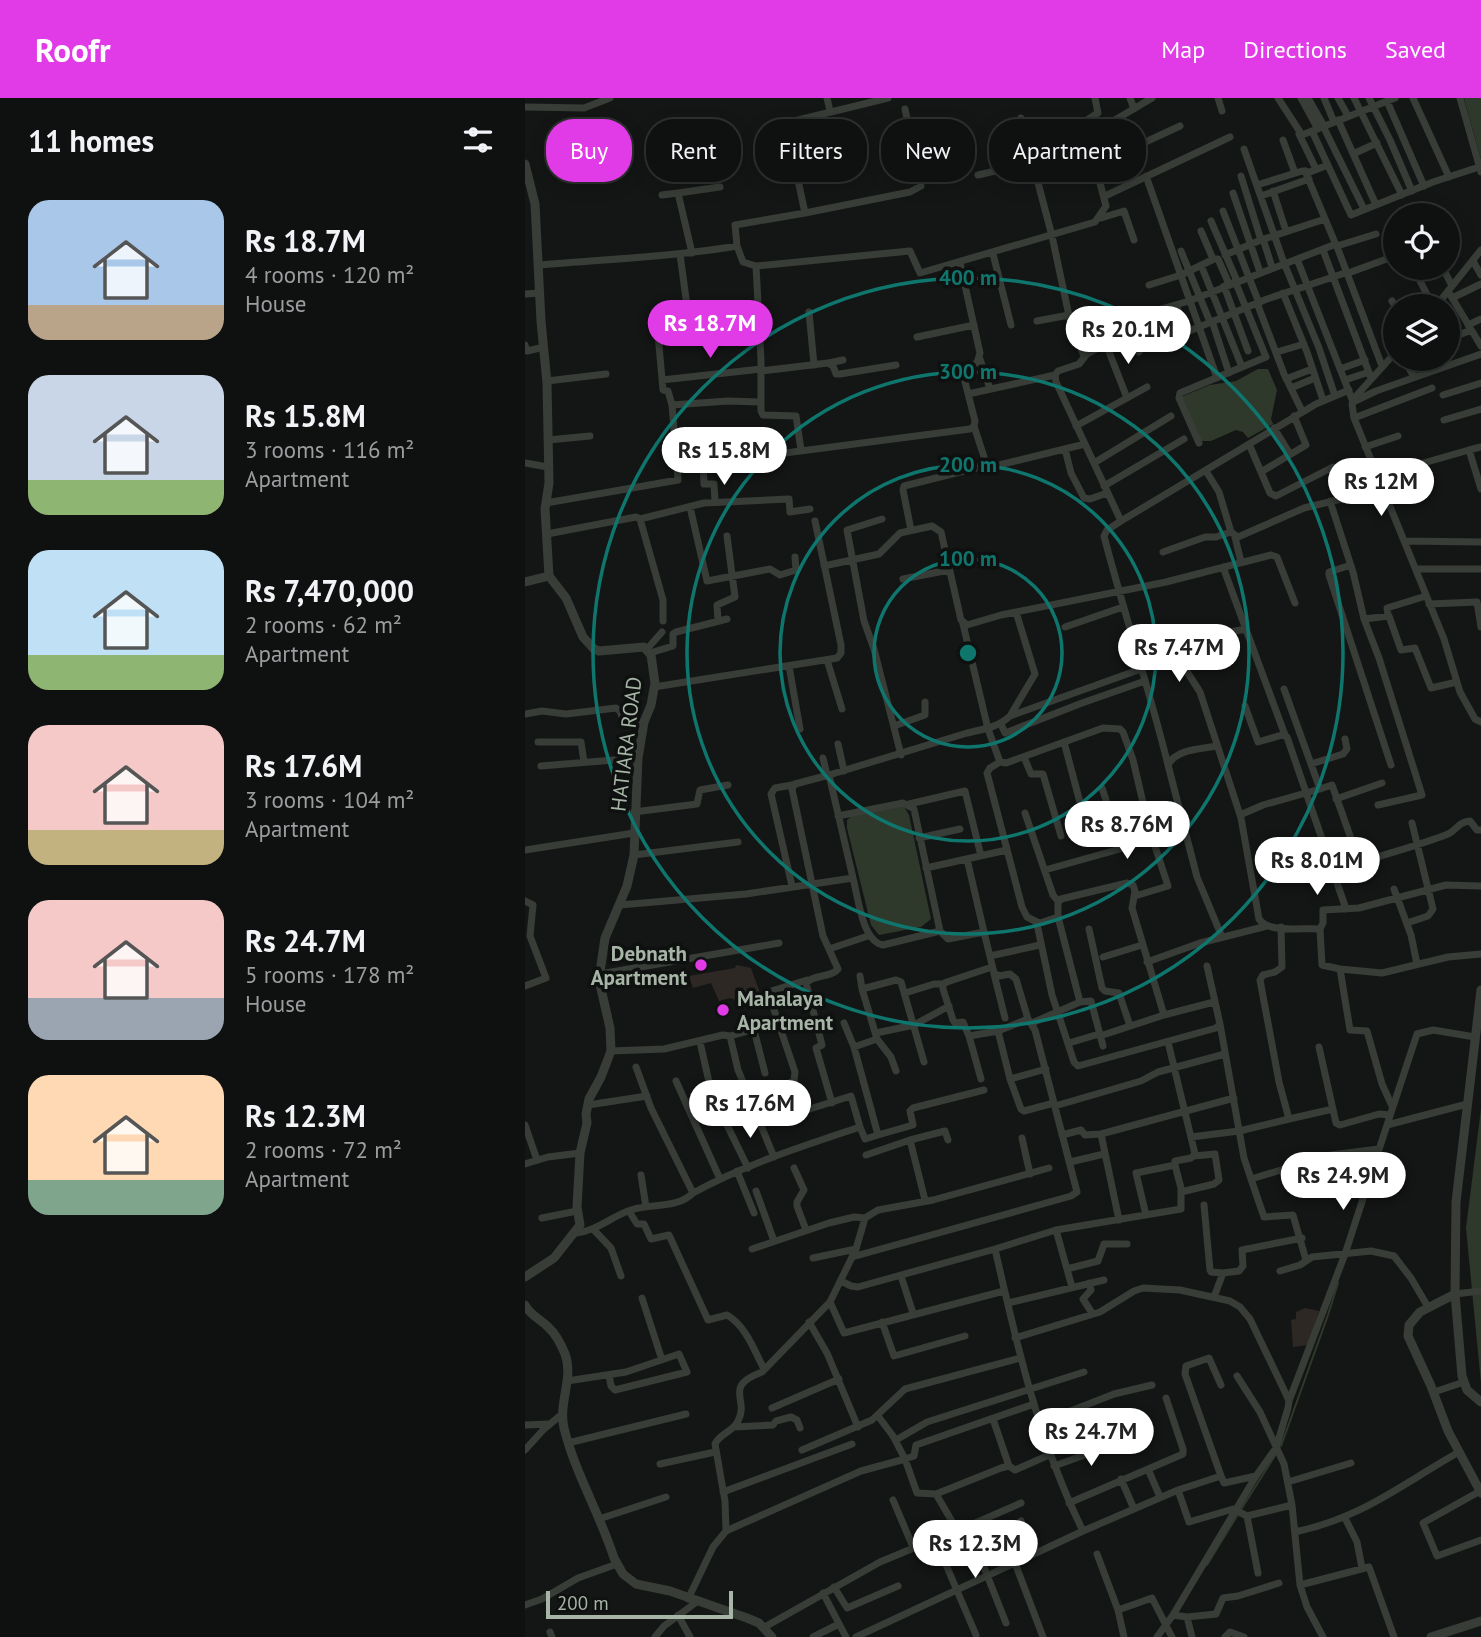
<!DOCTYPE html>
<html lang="en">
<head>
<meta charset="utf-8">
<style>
  :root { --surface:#0f1010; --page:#1d1e1e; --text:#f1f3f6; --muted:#9b9d9f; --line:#2f3030; --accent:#e13be7 }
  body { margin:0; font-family:"PT Sans",sans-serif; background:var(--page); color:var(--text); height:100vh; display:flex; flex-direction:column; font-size:26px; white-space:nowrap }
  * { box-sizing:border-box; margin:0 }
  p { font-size:23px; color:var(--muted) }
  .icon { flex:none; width:38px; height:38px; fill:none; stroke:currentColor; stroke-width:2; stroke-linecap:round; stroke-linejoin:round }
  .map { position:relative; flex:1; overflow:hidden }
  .side { display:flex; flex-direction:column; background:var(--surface); width:525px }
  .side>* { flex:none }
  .top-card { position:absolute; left:21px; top:21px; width:665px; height:63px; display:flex; gap:14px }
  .fabs { position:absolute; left:858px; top:105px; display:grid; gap:14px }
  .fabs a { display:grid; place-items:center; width:77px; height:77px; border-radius:50%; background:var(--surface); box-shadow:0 4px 18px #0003,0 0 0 2px var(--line); font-size:35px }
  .scale { position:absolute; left:21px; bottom:18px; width:187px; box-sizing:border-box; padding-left:7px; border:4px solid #a7b5a7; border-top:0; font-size:19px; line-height:24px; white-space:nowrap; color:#a7b5a7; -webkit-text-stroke:5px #0f1110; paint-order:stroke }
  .price { position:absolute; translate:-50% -60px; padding:0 16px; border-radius:24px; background:#fff; color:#222; font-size:23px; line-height:46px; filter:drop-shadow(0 2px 4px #0008) }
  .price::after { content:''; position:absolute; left:50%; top:42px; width:21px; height:16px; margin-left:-10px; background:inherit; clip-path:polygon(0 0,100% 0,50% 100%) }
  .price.selected { background:var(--accent); color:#fff }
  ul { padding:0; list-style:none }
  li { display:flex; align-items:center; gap:21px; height:175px; padding:0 28px }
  li span { display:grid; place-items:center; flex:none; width:196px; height:140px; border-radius:21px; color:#555 }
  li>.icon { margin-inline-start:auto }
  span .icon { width:84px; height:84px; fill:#fffc; stroke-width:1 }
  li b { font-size:30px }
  h2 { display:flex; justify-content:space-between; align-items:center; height:84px; padding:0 28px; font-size:30px }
  .pill { padding:0 24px; border-radius:28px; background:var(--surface); box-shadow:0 4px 18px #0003,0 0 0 2px var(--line); font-size:24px; line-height:63px }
  .pill.selected { background:var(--accent); color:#fff }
  header { display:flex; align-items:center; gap:42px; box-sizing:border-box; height:98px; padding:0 35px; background:var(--accent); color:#fff }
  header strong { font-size:33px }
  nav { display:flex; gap:38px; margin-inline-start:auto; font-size:24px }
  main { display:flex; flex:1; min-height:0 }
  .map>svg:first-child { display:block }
  .green { fill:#2e2825 }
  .water { fill:#2f392b }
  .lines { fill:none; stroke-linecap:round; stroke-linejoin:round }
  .stream { stroke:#2f392b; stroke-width:2 }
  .minor { stroke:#383d38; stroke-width:7 }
  .tertiary { stroke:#383d38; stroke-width:9 }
  .ring { fill:none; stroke:#0f766e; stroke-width:3.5 }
  .poi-dot { fill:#e13be7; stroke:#0f1110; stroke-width:2.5 }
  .labels { text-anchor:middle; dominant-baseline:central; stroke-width:7; stroke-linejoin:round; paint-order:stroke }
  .street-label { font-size:21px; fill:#a7b5a7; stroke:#0f1110 }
  .poi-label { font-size:21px; font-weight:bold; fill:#a7b5a7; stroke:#0f1110; text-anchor:end }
  .centre { fill:#0f766e; stroke:#0f1110; stroke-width:3.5 }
  .ring-label { font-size:21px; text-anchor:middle; font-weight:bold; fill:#0f766e; stroke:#0f1110; stroke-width:7; stroke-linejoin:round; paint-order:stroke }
</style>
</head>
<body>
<header>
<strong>Roofr</strong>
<nav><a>Map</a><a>Directions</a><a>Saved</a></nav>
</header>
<main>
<section class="side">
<h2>11 homes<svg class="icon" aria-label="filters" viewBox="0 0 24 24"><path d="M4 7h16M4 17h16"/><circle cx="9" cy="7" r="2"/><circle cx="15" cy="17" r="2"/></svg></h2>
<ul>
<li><span style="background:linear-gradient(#a9c7e8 75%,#b9a48a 0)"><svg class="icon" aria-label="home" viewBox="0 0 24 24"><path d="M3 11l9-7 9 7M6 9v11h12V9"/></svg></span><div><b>Rs 18.7M</b><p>4 rooms · 120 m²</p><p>House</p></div></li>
<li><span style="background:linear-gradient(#c9d6e8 75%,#8fb573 0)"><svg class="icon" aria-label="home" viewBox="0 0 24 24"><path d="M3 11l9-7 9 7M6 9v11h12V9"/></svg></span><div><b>Rs 15.8M</b><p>3 rooms · 116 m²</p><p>Apartment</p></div></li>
<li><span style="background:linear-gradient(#bfe0f5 75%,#8fb573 0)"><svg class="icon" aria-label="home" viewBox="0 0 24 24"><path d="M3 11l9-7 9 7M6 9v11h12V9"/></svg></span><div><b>Rs 7,470,000</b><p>2 rooms · 62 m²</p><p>Apartment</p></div></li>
<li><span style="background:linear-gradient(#f6c9c9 75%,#c2b280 0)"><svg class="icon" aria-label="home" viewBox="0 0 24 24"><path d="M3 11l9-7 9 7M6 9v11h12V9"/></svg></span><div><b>Rs 17.6M</b><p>3 rooms · 104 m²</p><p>Apartment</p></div></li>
<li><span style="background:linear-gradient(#f6c9c9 70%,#9aa5b1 0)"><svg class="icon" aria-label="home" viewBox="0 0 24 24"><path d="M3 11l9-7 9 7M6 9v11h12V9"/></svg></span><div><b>Rs 24.7M</b><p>5 rooms · 178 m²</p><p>House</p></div></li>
<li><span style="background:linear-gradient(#ffd9b3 75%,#7fa58c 0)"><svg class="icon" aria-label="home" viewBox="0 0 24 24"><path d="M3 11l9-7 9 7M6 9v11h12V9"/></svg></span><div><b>Rs 12.3M</b><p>2 rooms · 72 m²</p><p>Apartment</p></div></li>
</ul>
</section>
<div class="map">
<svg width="956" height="1539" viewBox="0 0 956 1539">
  <rect width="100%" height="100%" fill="#141615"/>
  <path class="green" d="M211,867L226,870L235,895L226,897L228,903L212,906L211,902L205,900L194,903L186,885L168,890L164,878L210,870Z
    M780,1210L794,1213L783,1247L768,1249L766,1222L771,1221V1214Z"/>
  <path class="water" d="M939,0H956V61Z
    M733,271H743L752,292L746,321L748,326L723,340L718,334L711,332L686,343H675L656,299L685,287L711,283Z
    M378,707L384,717L406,821L396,829L354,837L346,827L322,730V722L331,715Z
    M956,1011V1285L941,1130Z"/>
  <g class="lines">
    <path class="stream" d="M756,1348L803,1217L813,1185
      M715,1413L751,1356
      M682,1467L712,1418"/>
    <path class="minor" d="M302,0L305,13
      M605,0L609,11
      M693,0L697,13
      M753,0L777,37L870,0
      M776,0L793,31
      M783,0L799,28
      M799,0L809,24
      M813,0L823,18
      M829,0L877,97
      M844,0L865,42L887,93
      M888,0L924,79
      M935,0L956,74
      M862,3L899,88
      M0,9L59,10L85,0
      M496,20L527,138L546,227L559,258
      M813,22L851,107
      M798,28L839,111
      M787,33L826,117L908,84L954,69
      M520,34L560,23
      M384,35L418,28
      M774,36L791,71
      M563,38L627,0
      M758,42L770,75
      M719,51L759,165L794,250L810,298
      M828,56L852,45
      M571,67L655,28
      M780,73L811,147
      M453,77L508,64
      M621,78L692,280
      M716,78L736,142
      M732,87L777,73L785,74L803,67
      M748,93L761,133
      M153,95L195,89
      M708,95L735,174
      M137,97L153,95L167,155
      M580,98L705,39
      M736,98L784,81
      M698,113L734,205
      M280,115L385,94L396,88L380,11
      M576,120L599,113L609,142
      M686,123L712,183
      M676,133L688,161H693L704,186
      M738,141L747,169
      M212,148L210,127L280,115L263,35L265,24L363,0
      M812,148L851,136
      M798,152L846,280
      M656,153L685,224
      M468,156L486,227
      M700,157L736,142L800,121
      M772,161L828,304L851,293L956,256
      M948,163L956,177
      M15,167C81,161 147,159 212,148L218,164L231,168L385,153L395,175L570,124L581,108L559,24L573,15L570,0
      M676,167L717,269
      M231,168L236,262V313L238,317L271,318L276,352
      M891,170L895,183L908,208
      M918,170L927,188
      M826,174L870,158
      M624,187L656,177L689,161
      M699,188L723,253
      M923,193L956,248
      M758,195L782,254L798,302
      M0,196L15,195
      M927,200L956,186
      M867,203L870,208
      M732,205L759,276L777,313
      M651,207L662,234
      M911,208L956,152
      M284,214L289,267
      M512,223L544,217
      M687,223L704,275
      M943,227L956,221
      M605,234L614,254
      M657,236L742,201L820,175
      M392,239L449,227
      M922,242L946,232
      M581,246L602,300
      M0,247L2,253L19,249
      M752,254L779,246
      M870,255L831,298L827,306L829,320L919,541L935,594L950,621L956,624
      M455,261L465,291
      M879,261L889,279
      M304,265L318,262
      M815,271L840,262
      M236,273L303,265L308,268L311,276H315L371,267
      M761,281L787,271
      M137,282L236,271
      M820,282L844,274
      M22,283L81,276
      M766,290L790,280
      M824,292L791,306L596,423L531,284L530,277L533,273L554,266L562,256L605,234L603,225L626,214L664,203L811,146L857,268
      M443,296L530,277
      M918,297L956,285
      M147,307L203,303L235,304
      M829,320L907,290
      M919,322L956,311
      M449,328L461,365L466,369L560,346
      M551,328L622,289
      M749,330L765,356
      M23,342L65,338
      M674,345L654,300L655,295L741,259L710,183
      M724,346L745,395L751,398L808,369L815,372L848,363
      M840,349L873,338
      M540,351L546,375L559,400L565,401L582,395
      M944,352L956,349
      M178,364L179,386H189L190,404
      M0,365L23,369
      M569,365L646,318
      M152,366L147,307L143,293L138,292L132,225L164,223L155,156
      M681,373L694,394L706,434L713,439L779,410L825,399L857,387
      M736,374L781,347L769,318
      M853,378L944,352L956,391
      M579,388L659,341
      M805,403L828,474L839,521L864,518L876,552L890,550L906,590L932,584
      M21,405L153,382L152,366L229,359L445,331L449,328L450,323L438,276L441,270L452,265L455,255L435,165
      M165,409L182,483L245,471L255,477L271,472L270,459
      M115,421L179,405L264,401L265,414L285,411
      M357,421L322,432L339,523L349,551L376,657
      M596,423L582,432L579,438C599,515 624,590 643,667
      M386,432L378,392L379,388L463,367
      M22,436L111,419L115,421L138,502V523
      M710,439L716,464
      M880,443L956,444
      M638,454L680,439H691L706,434
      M826,467L804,474V477L866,667
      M299,468L354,456L375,435L407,428L416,434L436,522L442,527L476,517L641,484L746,457L752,459L770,505
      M698,469L760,637
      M891,471H956
      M378,481L424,472
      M904,506L952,504L956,529
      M863,517L862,510L901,498
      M839,521L854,560L897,697L853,707
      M193,523L192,507L210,499L202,438
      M438,526L463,631L475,664L481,665L578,630L595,631L598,634L608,662L624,730L643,788L610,798
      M540,529L598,509
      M608,543L658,530
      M122,551L137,534
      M125,555L148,548V536L151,534L202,521
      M652,558L675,594L716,720L734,821C744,836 778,829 795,831L797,867L815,871L857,875L923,859L956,856
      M302,562L317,611
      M614,567L664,555L670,550L674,541L678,539L721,531
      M264,568L275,631
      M129,589L312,560L316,555V547L290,423
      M720,608L733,644L757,637L762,639L821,811
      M0,616L17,613L41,616L91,610L95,613L98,622L119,624
      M485,618L510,576L491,514
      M476,626L480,635L483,634L557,605L620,583
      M369,628L400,617V604
      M13,644H56L59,664
      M539,644L562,731
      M313,646L319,673
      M692,648C676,651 651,651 643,667L672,779L697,839
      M499,659L506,676H518L536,738
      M298,660L302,677
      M475,664L465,670L462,675L497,809L502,819L512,824
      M786,666L818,656L822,651L820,641
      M16,668L113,660
      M304,677L270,686L267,691L298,838L313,871C306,880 289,876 281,885L297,947L291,950L307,1005
      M795,691L807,687L840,780
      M811,701L857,685
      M384,706L440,693L456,758
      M109,714L172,706L175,692L203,687
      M500,715L528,797L533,803
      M715,717L738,707L795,691L759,591
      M313,718L378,705L389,711L415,833L358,847C337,843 333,799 328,780
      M394,740L435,731
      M0,752L109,735
      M109,757L213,744
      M442,761L459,834
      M401,770L482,752
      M520,772L595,751L596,747L577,690
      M809,774C846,759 885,751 923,736C932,732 933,724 945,723L952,732H956
      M267,788L246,696L250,690L267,687
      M869,791L886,837L892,866
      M0,803L8,807L5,838L21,880L0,888
      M95,807L221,796L328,780L304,677L442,635C458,631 472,630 485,618L616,571
      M533,819L555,904
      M882,825L903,818L908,811L887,725
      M564,831L577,890L580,893L594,895L605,928
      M795,831L798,825V812L834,810L921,787L956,788
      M304,851L343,838
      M465,858L515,847
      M578,859L617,847
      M622,864L675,845L742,828
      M467,869L422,884L418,886V891L428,922L430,925L438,924L444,938L473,933
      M815,871L825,932L842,933L857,986L867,1008
      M75,876L254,845
      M469,876L480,920
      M335,878L337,891
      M380,895L409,886H418
      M639,917L689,904
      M503,921L473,933L485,981L496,1011L499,1013L529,1005
      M319,925L329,949L353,1037L388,1027L385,1013L388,1010L459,992
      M507,925L555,904L566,903L578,948
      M695,926L719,1060L726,1081L806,1057L854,1051
      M229,932L240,975
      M351,935L389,927L424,908
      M205,938L252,925
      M444,938L456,981
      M575,938L639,917L607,810L610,793L608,787L602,785L536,801L533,805V819L512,826L527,897L549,964L553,968L691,930L695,926L682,868
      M175,944L184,984
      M544,945L574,936
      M329,949L352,941
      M794,949L811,1025L815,1027L854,1016L865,1017
      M86,953L139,951L198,937L205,938L213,972L249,1059
      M111,969L126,1010L168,1095C221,1066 278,1048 335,1029L326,998L256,1020
      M371,973L366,959L352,941L337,891L371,882L376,884L399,964
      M485,981L521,971
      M151,983L195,1081
      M225,1001L269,983L270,974L243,894L282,882
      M63,1007L122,998
      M530,1008L616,983L633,974L700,956
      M764,1021L808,1011
      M0,1027L12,1062
      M202,1027L223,1070
      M862,1027L892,936L908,932L950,939
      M335,1029L340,1041L353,1037
      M576,1036L594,1122
      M537,1037L556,1032L560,1037L576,1036L709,1000
      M666,1039L714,1033L764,1021L754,984L735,882L738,877L750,874L757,869L756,829
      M497,1040L505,1076
      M385,1042L420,1033L423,1042
      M341,1057L385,1042L400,1102
      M545,1064L579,1056
      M0,1066L23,1059L55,1055
      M269,1070L279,1092L272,1104V1108L281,1132
      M212,1073L229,1115
      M116,1077L121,1109
      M726,1081L739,1119L768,1117L781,1162
      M231,1093L249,1143
      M656,1094L689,1086L694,1082L690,1056L669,1058
      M679,1107L685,1172L686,1174L698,1175L689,1199
      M104,1113L112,1126H119L126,1141L144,1137L183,1222L202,1217C221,1228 229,1252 239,1271
      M621,1117L611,1075L650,1067V1063L666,1060L670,1056L643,944
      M17,1120L52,1113
      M68,1131L86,1150L96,1178
      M531,1132L547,1189
      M51,1135C72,1133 87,1118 106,1112C128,1105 152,1111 168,1095
      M227,1151L304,1125L329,1119L340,1120L353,1112L408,1102L524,1070
      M470,1151L531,1132L656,1111V1090L650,1067
      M327,1159L546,1098L552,1094L510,932L503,921L491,881L485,876L474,878L469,875L459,834L423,841L415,833
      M288,1160L331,1151
      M542,1171L573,1163L579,1146H602
      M755,1173L775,1167L787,1159L846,1153L869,1158L886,1180L903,1209
      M698,1175L714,1173L718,1168L717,1152L777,1140
      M376,1178L388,1215
      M316,1183L326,1188L333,1189L470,1151C492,1248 514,1344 558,1433L331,1539
      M564,1185L566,1192L558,1201L567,1215
      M930,1196L956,1193
      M117,1200L137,1262
      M305,1204L319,1235L479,1193
      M483,1205L579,1182
      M284,1224L302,1255L333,1329
      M357,1224L369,1258L440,1238
      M490,1240L575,1214L609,1193L618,1190L655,1192L705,1203L715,1209L725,1221L760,1294L764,1303L763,1310L751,1350L731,1378L648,1517L632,1539
      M712,1278L735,1314L759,1366L767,1407L775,1487L782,1509L798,1539
      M42,1283L101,1274L154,1256L162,1274L90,1292L86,1288L84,1277
      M909,1294L939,1284
      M764,1303L820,1156L862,1027L942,1006
      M247,1310L314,1281
      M353,1318L368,1338L380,1361L389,1358L391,1347L509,1306
      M468,1321L484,1368
      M515,1325L589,1296L627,1287
      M0,1327L23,1326
      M209,1329L248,1327L251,1323L266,1319L272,1322L275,1330
      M371,1342L402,1324L559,1274
      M43,1345L161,1316
      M0,1352L19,1331L36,1317
      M277,1352L347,1322L380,1291L495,1260
      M135,1366L190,1354
      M529,1368L593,1345
      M623,1371L635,1399
      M696,1378L660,1276L661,1268L684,1260L696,1287
      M731,1378L699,1385L696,1378L653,1392L664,1424L708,1411L722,1418L733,1475
      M596,1381L609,1411
      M763,1384L826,1365
      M955,1393L898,1425L912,1458L956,1442
      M198,1394L327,1346
      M411,1396L476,1370L484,1368L490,1372L524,1357
      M368,1402L388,1449
      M544,1405L658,1356V1351L641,1300
      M722,1418L767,1407
      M820,1420L832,1444L837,1470
      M74,1421L141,1399
      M496,1423L511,1455
      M443,1429L481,1525
      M439,1430L496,1405
      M201,1433L336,1373L380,1361L392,1395L411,1396L432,1432L355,1464L238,1530
      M558,1433L653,1392
      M770,1434C837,1420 877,1386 934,1354
      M410,1441L451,1537
      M572,1456L593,1512L599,1539
      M490,1465L518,1539
      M775,1487L844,1469L869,1539
      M309,1489L322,1510L373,1488
      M298,1495L321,1539
      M163,1501L188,1449L201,1433L200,1403L190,1346C195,1335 208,1334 213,1323C225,1301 197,1289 237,1274L305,1204L331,1151L340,1120
      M0,1507L17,1501L53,1480L92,1466
      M593,1512L627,1500L647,1539
      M153,1517L165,1539
      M648,1517L662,1519L691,1516L698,1500L713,1498L754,1485
      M662,1519L667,1539
      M25,1534L27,1539
      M130,1539L139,1528L173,1503
      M288,1539L314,1526
      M700,1539L705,1534L719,1539"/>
    <path class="tertiary" d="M0,66L10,106L16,223L22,285L24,385L20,411L24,478L41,500L58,539L69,551L74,553L119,549L126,557L130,585L126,607L119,624L113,660L109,757L102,788L80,840L76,867L74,882L85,930L86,953L76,979L64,1001L61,1016L62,1025L55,1055L52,1109L55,1127L29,1160L0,1179
      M0,484L24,478
      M956,892L931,1104L930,1196L937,1278L942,1292L956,1304
      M930,1196L895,1214L884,1227L883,1238L906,1288L923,1333L956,1395
      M0,1207C5,1217 15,1221 23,1229C31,1236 36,1246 40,1256C49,1280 33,1305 39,1330C50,1375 75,1416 89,1460L98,1476L111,1486L145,1493L222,1520L234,1525L247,1539
      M906,1539L956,1523"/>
  </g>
  <g class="ring">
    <circle cx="443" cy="555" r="94"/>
    <circle cx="443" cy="555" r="188"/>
    <circle cx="443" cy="555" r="281"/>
    <circle cx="443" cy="555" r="375"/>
  </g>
  <g class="poi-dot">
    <circle cx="176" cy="867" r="7"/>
    <circle cx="198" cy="912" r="7"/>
  </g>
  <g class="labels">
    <g class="street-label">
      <text transform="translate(101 646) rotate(-83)">HATIARA ROAD</text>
    </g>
    <g class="poi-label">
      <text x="162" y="855">Debnath<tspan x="162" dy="24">Apartment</tspan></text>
      <text x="212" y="900" text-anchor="start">Mahalaya<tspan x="212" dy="24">Apartment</tspan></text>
    </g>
  </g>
  <circle cx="443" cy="555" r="10" class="centre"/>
  <g class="ring-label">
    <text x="443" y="187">400 m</text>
    <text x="443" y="281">300 m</text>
    <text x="443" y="374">200 m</text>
    <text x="443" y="468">100 m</text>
  </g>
</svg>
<div class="fabs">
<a><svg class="icon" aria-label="locate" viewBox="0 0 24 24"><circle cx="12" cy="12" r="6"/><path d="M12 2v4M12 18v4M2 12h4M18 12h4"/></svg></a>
<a><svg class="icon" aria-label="layers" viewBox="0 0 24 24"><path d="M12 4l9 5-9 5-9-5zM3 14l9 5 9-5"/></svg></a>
</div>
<div class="scale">200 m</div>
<b class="price selected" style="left:185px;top:262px">Rs 18.7M</b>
<b class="price" style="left:603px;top:268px">Rs 20.1M</b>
<b class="price" style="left:199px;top:389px">Rs 15.8M</b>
<b class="price" style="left:856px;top:420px">Rs 12M</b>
<b class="price" style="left:654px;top:586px">Rs 7.47M</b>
<b class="price" style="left:602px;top:763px">Rs 8.76M</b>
<b class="price" style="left:792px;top:799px">Rs 8.01M</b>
<b class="price" style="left:225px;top:1042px">Rs 17.6M</b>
<b class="price" style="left:818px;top:1114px">Rs 24.9M</b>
<b class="price" style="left:566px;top:1370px">Rs 24.7M</b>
<b class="price" style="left:450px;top:1482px">Rs 12.3M</b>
<div class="top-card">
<a class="pill selected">Buy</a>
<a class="pill">Rent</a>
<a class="pill">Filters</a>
<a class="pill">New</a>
<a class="pill">Apartment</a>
</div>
</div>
</main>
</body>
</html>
